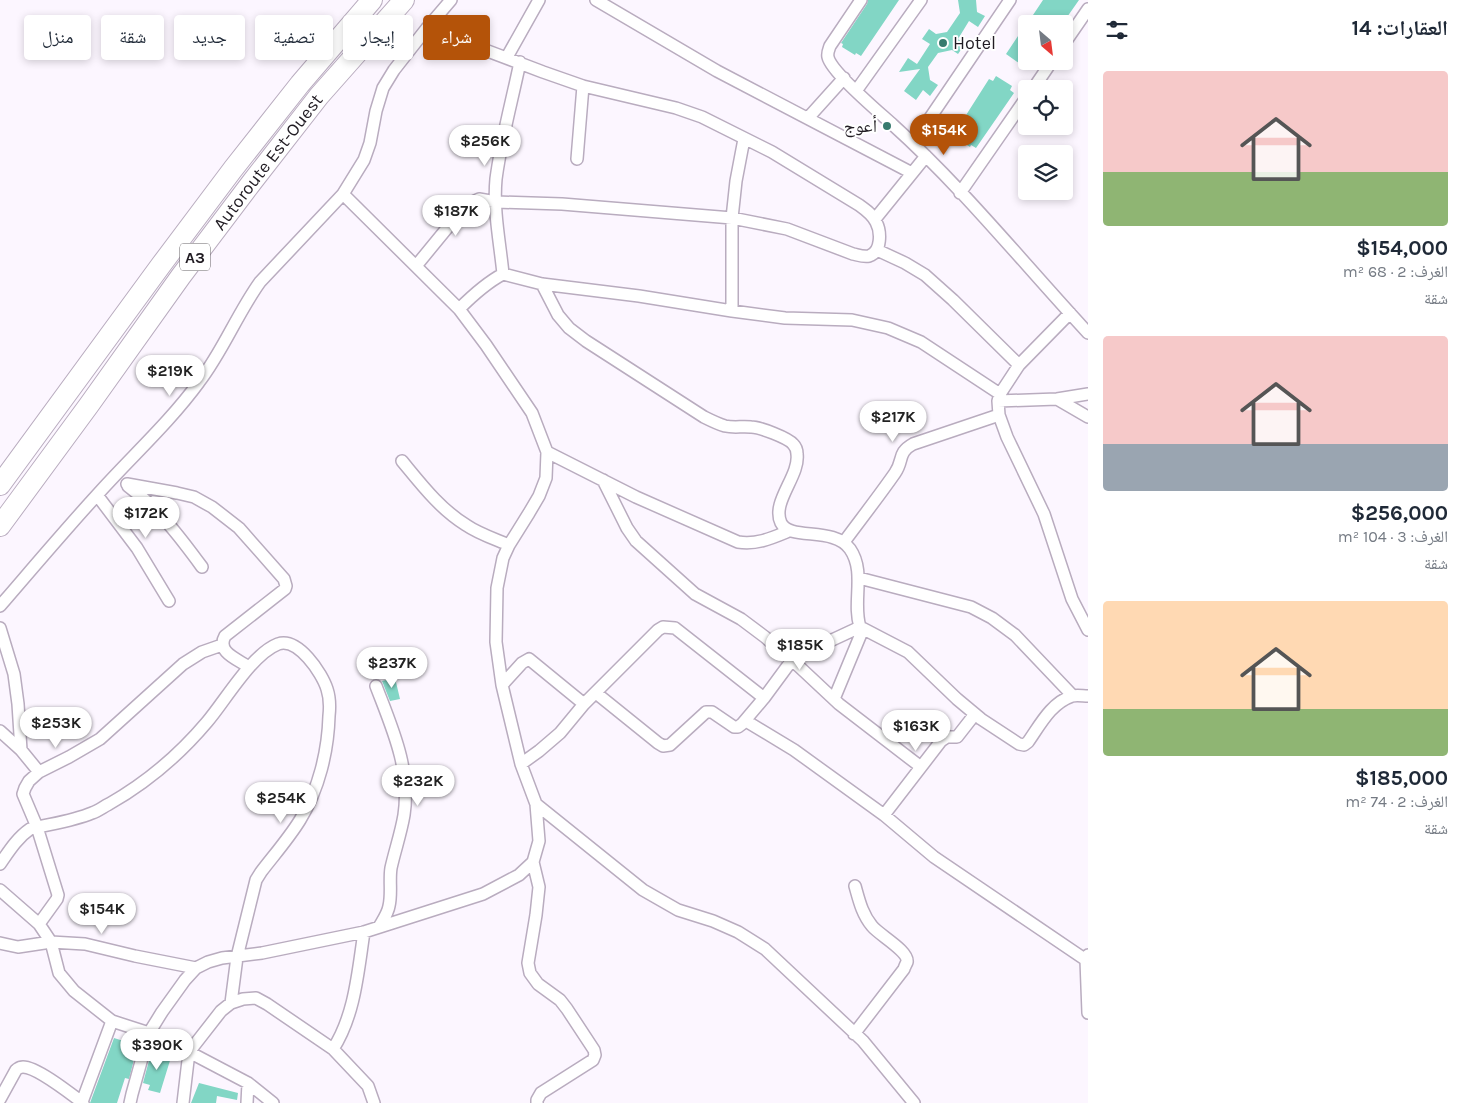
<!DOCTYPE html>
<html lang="ar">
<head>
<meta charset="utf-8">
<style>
  :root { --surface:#fff; --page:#f6f6f7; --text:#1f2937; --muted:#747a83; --accent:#b45309 }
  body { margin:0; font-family:Karla,"Noto Naskh Arabic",sans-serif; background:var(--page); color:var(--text); direction:rtl; height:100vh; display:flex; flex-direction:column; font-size:19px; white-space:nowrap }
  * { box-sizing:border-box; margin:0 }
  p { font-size:16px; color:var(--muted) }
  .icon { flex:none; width:28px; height:28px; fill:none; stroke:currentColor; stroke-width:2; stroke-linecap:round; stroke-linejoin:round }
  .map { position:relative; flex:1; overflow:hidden; direction:ltr }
  .sheet { display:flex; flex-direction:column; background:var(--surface); width:375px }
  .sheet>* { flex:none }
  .banner { position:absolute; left:15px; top:15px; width:475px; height:45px; direction:rtl; display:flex; gap:10px }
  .needle { width:32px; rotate:152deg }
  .tools { position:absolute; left:1018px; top:15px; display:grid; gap:10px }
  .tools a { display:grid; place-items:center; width:55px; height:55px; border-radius:5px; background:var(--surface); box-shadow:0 2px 8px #0003; font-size:25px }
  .price { position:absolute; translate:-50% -42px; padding:0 11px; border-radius:18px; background:#fff; color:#222; font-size:16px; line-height:32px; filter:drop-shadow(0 1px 2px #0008) }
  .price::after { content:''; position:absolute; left:50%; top:30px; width:15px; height:11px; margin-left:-8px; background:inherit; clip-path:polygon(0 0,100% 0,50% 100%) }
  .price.on { background:var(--accent); color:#fff }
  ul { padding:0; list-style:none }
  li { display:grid; align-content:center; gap:10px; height:265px; padding:0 15px }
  li span { display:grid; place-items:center; height:155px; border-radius:5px; color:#555 }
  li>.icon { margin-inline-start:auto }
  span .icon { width:90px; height:90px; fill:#fffc; stroke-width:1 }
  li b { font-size:21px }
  h2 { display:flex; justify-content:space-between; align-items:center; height:60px; padding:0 15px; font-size:21px }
  .chip { padding:0 18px; border-radius:5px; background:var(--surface); box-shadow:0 2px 8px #0003; font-size:18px; line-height:45px }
  .chip.on { background:var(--accent); color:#fff }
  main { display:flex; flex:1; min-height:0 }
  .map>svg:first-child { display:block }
  .building { fill:#82d6c5 }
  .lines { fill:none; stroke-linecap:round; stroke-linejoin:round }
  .minor-casing { stroke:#b9acbf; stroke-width:14 }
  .motorway-casing { stroke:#b9acbf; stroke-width:22 }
  .minor { stroke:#fff; stroke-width:11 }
  .motorway { stroke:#fff; stroke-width:20 }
  .poi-dot { fill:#377b6e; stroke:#fff; stroke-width:2 }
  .labels { text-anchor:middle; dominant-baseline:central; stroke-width:4; stroke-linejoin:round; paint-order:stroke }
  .shield { fill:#fff; stroke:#646065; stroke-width:1 }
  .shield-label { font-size:16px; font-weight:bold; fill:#211c23 }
  .poi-label { font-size:18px; fill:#211c23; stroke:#fff; text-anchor:start }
  .street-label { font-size:18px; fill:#211c23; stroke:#fff }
</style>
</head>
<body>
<main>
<section class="sheet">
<h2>العقارات: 14<svg class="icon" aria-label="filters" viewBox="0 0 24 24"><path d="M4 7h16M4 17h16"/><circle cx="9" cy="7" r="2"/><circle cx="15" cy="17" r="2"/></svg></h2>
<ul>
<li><span style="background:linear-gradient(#f6c9c9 65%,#8fb573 0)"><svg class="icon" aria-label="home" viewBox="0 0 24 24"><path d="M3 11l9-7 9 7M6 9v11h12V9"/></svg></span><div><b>$154,000</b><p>الغرف: 2 · 68 m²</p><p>شقة</p></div></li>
<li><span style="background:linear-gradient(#f6c9c9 70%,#9aa5b1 0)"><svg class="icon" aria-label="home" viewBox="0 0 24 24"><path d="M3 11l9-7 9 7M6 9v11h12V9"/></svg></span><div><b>$256,000</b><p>الغرف: 3 · 104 m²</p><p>شقة</p></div></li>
<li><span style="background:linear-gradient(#ffd9b3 70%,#8fb573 0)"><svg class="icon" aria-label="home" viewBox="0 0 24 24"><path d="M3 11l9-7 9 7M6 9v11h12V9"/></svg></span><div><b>$185,000</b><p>الغرف: 2 · 74 m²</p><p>شقة</p></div></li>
</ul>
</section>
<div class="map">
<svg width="1088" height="1103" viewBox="0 0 1088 1103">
  <rect width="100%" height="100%" fill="#fcf6ff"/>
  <path class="building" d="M868,0H899L861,56L856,53L855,55L842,47L843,44L841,43L867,4Z
    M958,0H976L977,12L985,16L978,27L969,21L958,39L965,44L958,54L952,50L938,53L928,67L930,80L938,85L930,96L923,90L916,100L904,91L920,69L899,72L908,58L917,64L930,44L922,39L929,29L936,34L947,32L960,13Z
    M1043,0H1079L1065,20L1061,17L1056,24H1027Z
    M1026,24V68L1006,54Z
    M996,76L1012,86L1010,90L1014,93L976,148L971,145L970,147L957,139L958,136L954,134L989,79L993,81Z
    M395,678L400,699L390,701L382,681Z
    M114,1038L136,1045L135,1048H137L129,1079L125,1078L117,1103H90Z
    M160,1051L172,1054L160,1093L148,1090L150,1085L143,1083L151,1053L159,1055Z
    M199,1083L238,1093L237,1100L217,1096L216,1103H191Z"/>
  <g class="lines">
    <defs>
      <path id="minor" d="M596,0L717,71L912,173
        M861,0L830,46C829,49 827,53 828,57C831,72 880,113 893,125C963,188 1023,263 1088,333
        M1064,44L1088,9
        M507,57L539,0
        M1033,89L1052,61
        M856,91L921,0
        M808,118L844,78
        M913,143L1010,0
        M577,159L583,86
        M960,193L1026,98
        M875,219L926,156
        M877,250L905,263L925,275L953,300L1019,365
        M416,266L466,205L479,199L496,202L562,204L732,218L787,229L853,254C858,255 863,257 869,256C882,252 881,231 876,222C872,214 866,210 859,205L772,152L702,117L676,108L583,86L543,72L427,28
        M503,274C500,243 493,210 496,179C501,140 512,101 520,62
        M542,284L558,315L569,328L586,341L704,417C710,420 718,424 725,426C734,428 742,426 751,427C760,427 788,438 793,444C796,447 797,450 797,454C800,476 771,502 781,523C790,541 834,526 850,549C866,572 852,602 860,627L908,652L957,699L981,719L1019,744L1024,745L1028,742C1040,725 1051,703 1072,696C1077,695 1083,696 1088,696
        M459,309C473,295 486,283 503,274L542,284L639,296L732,311L785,318L852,320L888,328L921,342L1000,394
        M732,311V218L736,181L744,139
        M1070,313L1019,365L1000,394L998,401L999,415L1007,437L1044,514L1072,599L1088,630
        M1057,399L1088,417
        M998,401L1057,399L1088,394
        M547,452L636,497L738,542C757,545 772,538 789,531
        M402,461C421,484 440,509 466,525C479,534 495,539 509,545
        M603,480L627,528L636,541L695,594L741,619L765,637L792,660L839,704L921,767
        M127,484L177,493L194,497L212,507L239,528L284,579L286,586L285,589L225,636C216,652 237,659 249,667
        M128,486C158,508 180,537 202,567
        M97,495L137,548L169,601
        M844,542C861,519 879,496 895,473C904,460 897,453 913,444L999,415
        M859,578L971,607L992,618L1015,635L1073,696
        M0,606C32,569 64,531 97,495C131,457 169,423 199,382C223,351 237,314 260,282L343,194L364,160L370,143L376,111L383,88L394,70L427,28L451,0
        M0,628L14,674L18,704L21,750
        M502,685L522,663L529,659L584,704
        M376,686C392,728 411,769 404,815C401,833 395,850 391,868C389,880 392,894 389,906C388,913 383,920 379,927
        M596,693L658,743L663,746L670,745L706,712H712L734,727H738L742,724L764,698L792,660L802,654L860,627
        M834,699L863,629
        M746,721L794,750L884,815L934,857L1086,960
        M0,731L21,750L39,772
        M521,764L539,751L560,733L584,704L658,630L663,627L675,628L764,698
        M536,804L643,890L678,910L713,921L738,932L765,949L863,1041L914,1103
        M884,815L941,741L947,737H957L975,714
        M533,862L539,887L536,915L528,963L530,973L538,984L560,1000L567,1009L594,1050L595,1055L593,1060L541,1093L537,1100V1103
        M0,864C9,851 17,838 30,829C50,824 73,821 92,813C98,811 103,807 109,804C146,783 180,754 207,722C225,701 252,654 278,644C298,637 322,673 327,689C330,698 330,707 329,716C328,751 319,789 300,820C289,838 274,855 261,872L256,880L237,957L231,1003
        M0,890L39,924L51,942L59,973L74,991L112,1021L149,1033L189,1052L248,1083L273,1103
        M39,924L57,899L58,895L37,827L23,794L25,788L29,781L39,772L69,757L100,739L183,664L202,652L222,645
        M364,932C358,971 355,1015 333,1049L368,1086L374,1103
        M0,943L18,947L51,942L85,944L135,956L196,968
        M1088,955L1086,960L1088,1013
        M854,1034L904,969C904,968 907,962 907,962C909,951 879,935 872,926C862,914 859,900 855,886
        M0,1099L16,1070C19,1068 19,1067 23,1067C37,1067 71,1094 83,1103
        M82,1102L112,1021
        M130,1103L132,1094L149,1033L162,1012L185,980L196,968L208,962L222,958L262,953L364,932L483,894L519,875L533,862L539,841L536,804L521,764L502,685L496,642L497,588L503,558L509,545L529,513L539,496L546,478L547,452L532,413L486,345L459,309L343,194
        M183,1103L189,1052L221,1011L231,1003L243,999L256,998L267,1004L333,1049
        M247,1103L248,1083"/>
      <g id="motorway">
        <path d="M0,485L161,265L233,169L300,84L372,0"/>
        <path id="s1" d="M0,526L89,405L181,276L252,182L319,96L404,0"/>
      </g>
    </defs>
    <use href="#minor" class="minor-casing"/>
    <use href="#motorway" class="motorway-casing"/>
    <use href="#minor" class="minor"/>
    <use href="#motorway" class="motorway"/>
  </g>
  <g class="poi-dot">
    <circle cx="943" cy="43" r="5"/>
    <circle cx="887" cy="126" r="5"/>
  </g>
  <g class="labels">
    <rect class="shield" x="180" y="243.5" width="30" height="27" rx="4"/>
    <g class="shield-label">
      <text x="195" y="257">A3</text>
    </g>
    <g class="poi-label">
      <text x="953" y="43">Hotel</text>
      <text x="877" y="126" text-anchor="end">أعوج</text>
    </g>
    <g class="street-label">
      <text stroke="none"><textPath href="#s1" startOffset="452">Autoroute Est-Ouest</textPath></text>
    </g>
  </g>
</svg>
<div class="tools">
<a><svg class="needle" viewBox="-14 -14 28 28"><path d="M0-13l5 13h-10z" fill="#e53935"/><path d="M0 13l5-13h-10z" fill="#747a83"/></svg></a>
<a><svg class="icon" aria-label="locate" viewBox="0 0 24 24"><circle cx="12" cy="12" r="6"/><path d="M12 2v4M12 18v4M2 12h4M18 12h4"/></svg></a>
<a><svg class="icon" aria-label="layers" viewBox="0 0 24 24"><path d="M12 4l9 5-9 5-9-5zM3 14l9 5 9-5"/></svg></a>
</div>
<b class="price on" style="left:944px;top:156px">$154K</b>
<b class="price" style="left:485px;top:167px">$256K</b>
<b class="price" style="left:456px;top:237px">$187K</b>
<b class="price" style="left:170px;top:397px">$219K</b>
<b class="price" style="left:893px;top:443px">$217K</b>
<b class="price" style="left:146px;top:539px">$172K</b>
<b class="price" style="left:800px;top:671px">$185K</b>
<b class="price" style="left:392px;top:689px">$237K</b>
<b class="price" style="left:56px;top:749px">$253K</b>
<b class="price" style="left:916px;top:752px">$163K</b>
<b class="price" style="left:418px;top:807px">$232K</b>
<b class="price" style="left:281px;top:824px">$254K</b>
<b class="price" style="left:102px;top:935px">$154K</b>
<b class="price" style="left:157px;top:1071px">$390K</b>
<div class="banner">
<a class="chip on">شراء</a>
<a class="chip">إيجار</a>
<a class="chip">تصفية</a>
<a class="chip">جديد</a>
<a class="chip">شقة</a>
<a class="chip">منزل</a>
</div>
</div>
</main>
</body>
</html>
